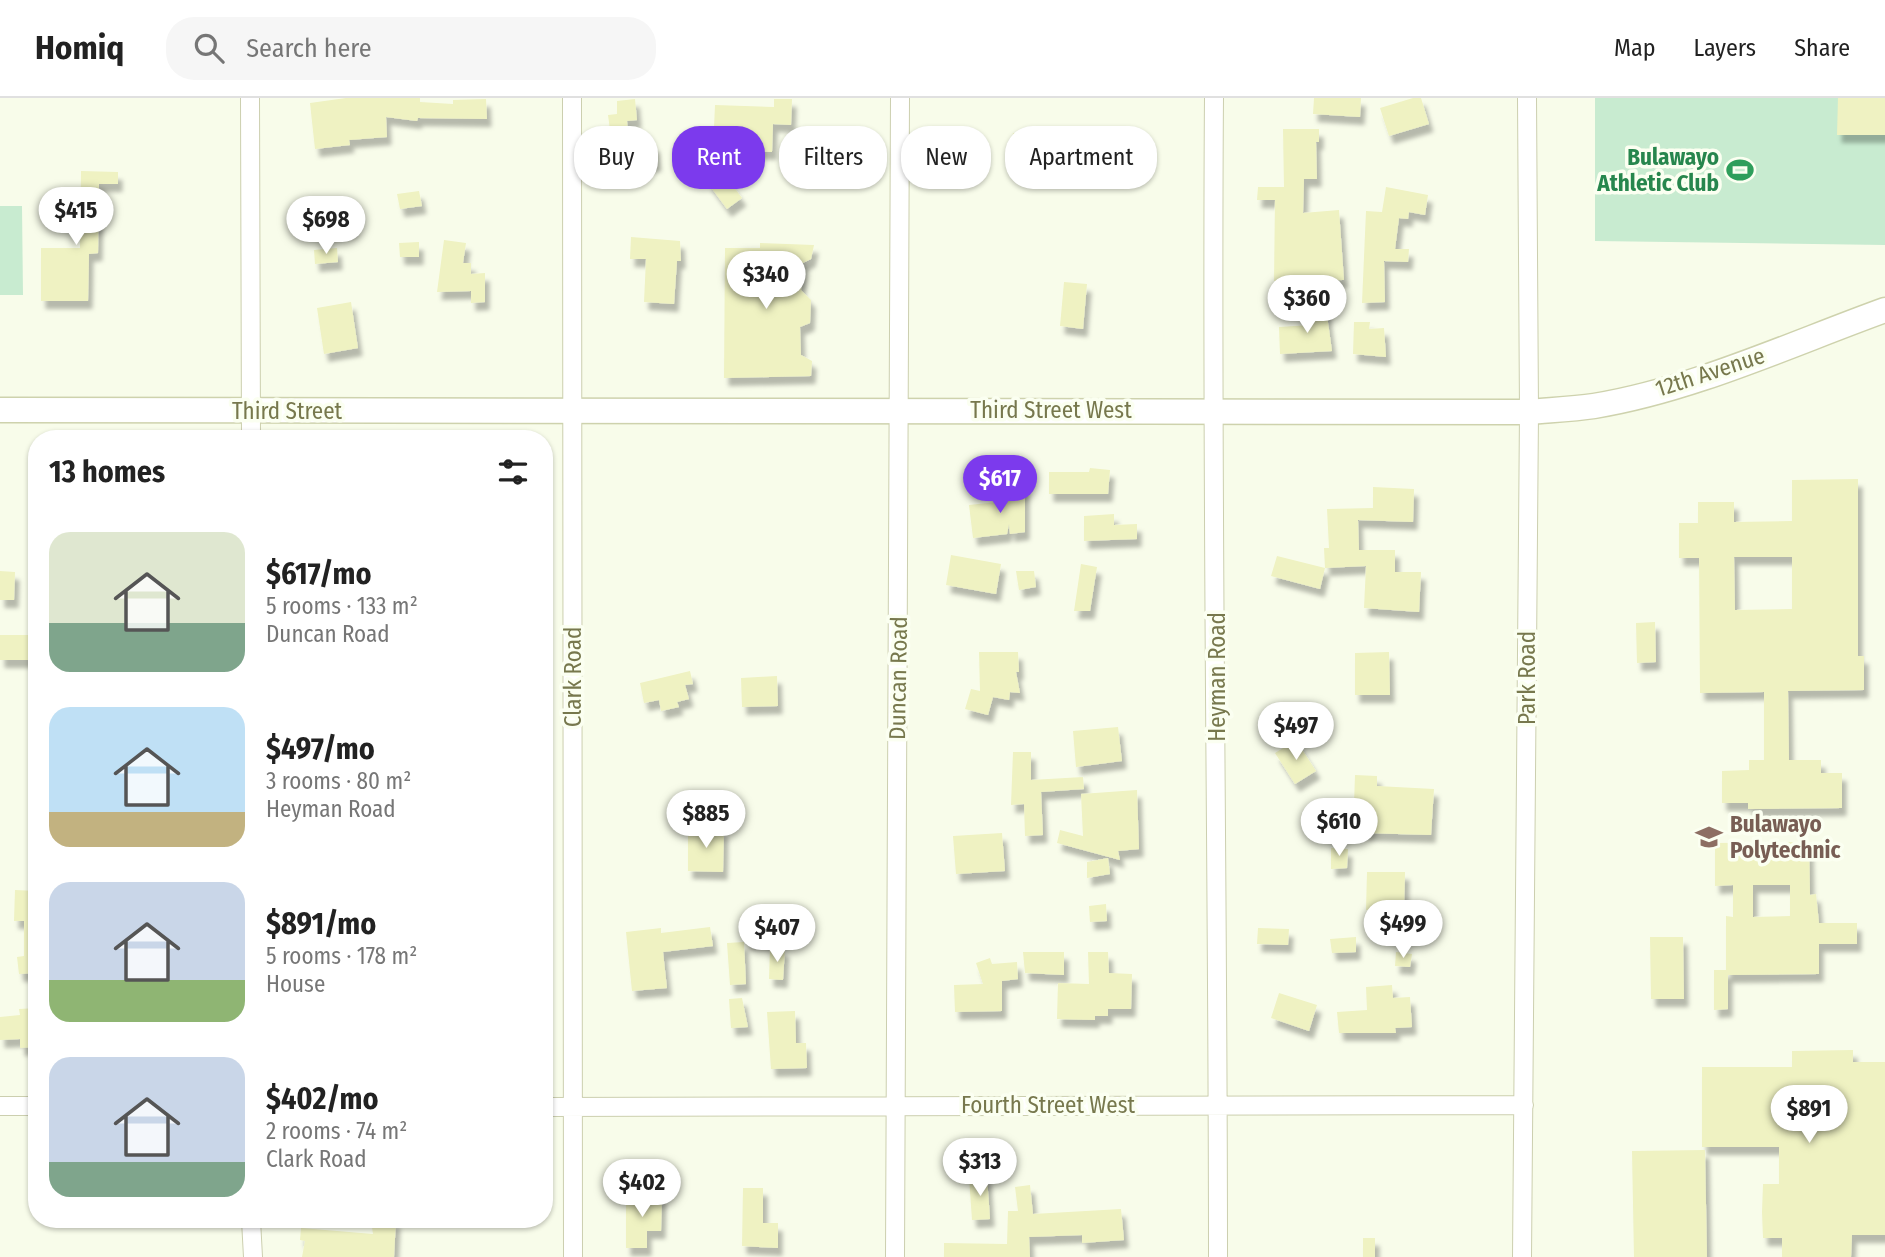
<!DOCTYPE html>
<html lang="en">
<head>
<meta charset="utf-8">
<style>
  :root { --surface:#fff; --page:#f6f6f6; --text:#222; --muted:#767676; --line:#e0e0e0; --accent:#7c3aed }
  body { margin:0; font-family:"Fira Sans Condensed",sans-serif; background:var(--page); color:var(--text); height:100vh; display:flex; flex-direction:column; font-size:26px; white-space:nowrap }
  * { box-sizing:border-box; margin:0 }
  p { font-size:23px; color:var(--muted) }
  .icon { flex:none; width:38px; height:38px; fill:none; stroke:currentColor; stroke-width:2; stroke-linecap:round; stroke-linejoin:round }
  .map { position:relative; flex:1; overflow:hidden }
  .details { position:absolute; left:28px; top:332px; width:525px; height:798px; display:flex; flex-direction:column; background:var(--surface); border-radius:28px; box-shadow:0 2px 5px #0004 }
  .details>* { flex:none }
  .banner { position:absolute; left:574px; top:28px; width:665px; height:63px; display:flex; gap:14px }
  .price { position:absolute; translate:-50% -60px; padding:0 16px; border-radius:24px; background:#fff; color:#222; font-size:23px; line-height:46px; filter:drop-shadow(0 2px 4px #0008) }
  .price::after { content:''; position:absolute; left:50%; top:42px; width:21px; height:16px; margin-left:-10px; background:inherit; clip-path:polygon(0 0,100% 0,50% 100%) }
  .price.selected { background:var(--accent); color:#fff }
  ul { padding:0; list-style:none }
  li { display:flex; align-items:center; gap:21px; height:175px; padding:0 21px }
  li span { display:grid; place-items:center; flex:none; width:196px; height:140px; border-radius:21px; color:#555 }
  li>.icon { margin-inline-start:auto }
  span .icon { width:84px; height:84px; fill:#fffc; stroke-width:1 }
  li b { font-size:30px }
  h2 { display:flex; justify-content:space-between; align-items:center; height:84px; padding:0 21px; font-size:30px }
  .pill { padding:0 24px; border-radius:28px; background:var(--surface); box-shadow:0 2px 5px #0004; font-size:24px; line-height:63px }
  .pill.selected { background:var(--accent); color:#fff }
  header { display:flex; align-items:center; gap:42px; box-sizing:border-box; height:98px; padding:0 35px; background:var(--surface); border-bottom:2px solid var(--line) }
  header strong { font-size:33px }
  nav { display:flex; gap:38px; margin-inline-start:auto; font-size:24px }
  .search { width:490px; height:63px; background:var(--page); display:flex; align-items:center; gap:18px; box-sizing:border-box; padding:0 24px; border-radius:28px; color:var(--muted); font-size:26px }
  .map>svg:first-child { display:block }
  .green { fill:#c8ebd0 }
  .building { fill:#eff2c2; fill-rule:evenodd; filter:url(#shadow) }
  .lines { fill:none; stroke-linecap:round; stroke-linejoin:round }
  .minor-casing { stroke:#cccfaf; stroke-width:20 }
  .secondary-casing { stroke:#ced2ad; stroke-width:27 }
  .minor { stroke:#fff; stroke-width:18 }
  .secondary { stroke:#fff; stroke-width:24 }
  .labels { text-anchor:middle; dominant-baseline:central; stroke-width:7; stroke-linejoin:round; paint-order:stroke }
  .leisure-label { font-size:23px; font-weight:bold; fill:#27864d; stroke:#fbfff1; text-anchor:end }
  .street-label { font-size:23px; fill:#77784d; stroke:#fbfff1 }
  .education-label { font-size:23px; font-weight:bold; fill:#785e54; stroke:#fbfff1; text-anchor:start }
</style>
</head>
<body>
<header>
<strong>Homiq</strong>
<div class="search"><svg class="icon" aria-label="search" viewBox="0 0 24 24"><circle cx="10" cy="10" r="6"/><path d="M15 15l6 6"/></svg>Search here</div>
<nav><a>Map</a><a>Layers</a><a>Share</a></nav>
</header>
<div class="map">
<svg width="1885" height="1159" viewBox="0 0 1885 1159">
  <defs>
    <filter id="shadow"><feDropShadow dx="4.5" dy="8" stdDeviation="2" flood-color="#0004"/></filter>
  </defs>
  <rect width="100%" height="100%" fill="#f8fcea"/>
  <path class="green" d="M1595,0H1885V147L1595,143Z
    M0,108H22L23,197H0Z"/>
  <path class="building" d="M346,0H420V4L453,6V2L486,1L487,21L418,20L417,23L386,19L387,39L349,42L350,47L315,51L310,5Z
    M1314,0H1361L1360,19L1313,16Z
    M1413,0H1421L1429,26L1389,38L1380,10Z
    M1838,0H1885V37H1837Z
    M635,1L637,22L627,23L630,60L614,62L608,17L617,16V3Z
    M774,1H792L791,27L773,26L772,54L713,52L715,7L774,9Z
    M1283,31H1319V44H1316L1317,81H1304L1303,115L1339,112L1344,182L1274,183L1275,102H1257L1258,89H1284Z
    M1042,33H1063V72H1043V68L1009,65L1013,35L1042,38Z
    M655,46L657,66L642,67L640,47Z
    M81,73L118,74V86H99L98,155L89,156L88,203H41V150H80Z
    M722,73L742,100L727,111L707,84Z
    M1386,89L1428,97L1425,117L1409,114L1408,121L1399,120L1395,151H1409L1408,164L1384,163L1385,204L1362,205L1366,113L1382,114Z
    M419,93L422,108L400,111L397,96Z
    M350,107L353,131L332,134L329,110Z
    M631,139L680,143L681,163H677L674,206L644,204L646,161H630Z
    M444,142L466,145L463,165H471V176L485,175V204L471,205V193L437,194Z
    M419,144V159H400L399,145Z
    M760,145L814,147L811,161L803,165L801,192L811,202L810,225L800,229L801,257L812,263L811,278L724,280L725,150H760Z
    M337,150L338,164L315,166L314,152Z
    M1064,184L1087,186L1083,231L1060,228Z
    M351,204L358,250L324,256L317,210Z
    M1311,210H1326L1332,253L1280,256L1279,229L1311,227Z
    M1354,224H1370L1369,231L1384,230L1386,259L1353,256Z
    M1090,370L1110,372L1108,396H1049V374H1089Z
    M1858,381V558H1864V592L1788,593L1789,662H1821V675H1842V710L1748,711V705H1722V673L1749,672V662H1764V594L1700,595L1699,460H1679V425H1698V404H1734V424L1792,423V382ZM1734,459H1792V511L1735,512Z
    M1006,388H1025V434L1010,436L1009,426L1007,436L973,440L969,407L1006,403Z
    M1373,389L1414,391L1413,424L1358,422L1359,452H1395V474H1421L1419,514L1364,510L1366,468L1325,470L1324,450H1329L1327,411L1373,410Z
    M1114,416V427L1137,426V441L1084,443V418Z
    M951,457L1001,466L996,496L946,487Z
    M1277,458L1325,470L1320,491L1271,478Z
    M1081,466L1097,469L1090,513H1074Z
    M0,473L15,474L14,502H0Z
    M1016,473H1034L1036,489L1019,492Z
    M1655,524L1656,564L1637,565L1636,525Z
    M0,537H32V562H0Z
    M979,554H1018L1019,574H1016L1020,595L1010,594L1009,602L993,599L988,617L965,611L971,591L980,593Z
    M1389,554L1390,597H1355V555Z
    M690,573L693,586L685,587L689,601L677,604L679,609L661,613L659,602L644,605L640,585Z
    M777,578L778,608L742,609L741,580Z
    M1118,629L1122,663L1076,669L1073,633Z
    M1296,642L1316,673L1295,686L1275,655Z
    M1013,654H1031V682L1083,679L1084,691L1041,694L1043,737L1025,738L1024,706L1011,707Z
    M1355,677L1377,678V688L1434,691L1431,737L1363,735L1365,707L1354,706Z
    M1137,692L1139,751L1118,753L1120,762L1057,745L1060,732L1083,738L1081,696Z
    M688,730L724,731L723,774L688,773Z
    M1002,735L1005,773L956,776L953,738Z
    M1809,744L1810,797L1816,796L1819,825H1857V846H1819V876L1728,877V911L1714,912V872H1726V818L1733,819V787L1715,788V745ZM1753,787H1790V818L1753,819Z
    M1331,750L1348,751L1347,770L1331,771Z
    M1108,760L1110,776L1087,780V764Z
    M1367,774H1405L1404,813L1366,812Z
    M15,792L37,793V875L19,876L17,859L24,858V823H14Z
    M1106,806L1107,823L1090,824L1089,808Z
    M710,829L713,848L663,854L667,890L632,893L626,834L661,830V835Z
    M1258,830L1289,831L1288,847L1257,846Z
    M746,832H773V844H746Z
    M1356,839V854L1332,855L1330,841Z
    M1650,839H1683L1684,901H1651Z
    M744,844L746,886L730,887L727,845Z
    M770,850L785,851L783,882L769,881Z
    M1023,854H1064V877L1025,875Z
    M1088,854H1108L1109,875L1132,876L1131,911H1108V918H1095V922L1057,921L1058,885L1089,886Z
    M1396,854L1412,856L1410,869L1395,868Z
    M990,860L992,866L1017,864L1018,881L1002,883V913L955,914L954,887L983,886L976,865Z
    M1392,887L1393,900L1410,899L1412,929L1395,930L1396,935H1339L1337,914L1367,912L1366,889Z
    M1279,895L1317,907L1309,933L1271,920Z
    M742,900L748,929L731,930L729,901Z
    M37,910V949L20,950V941L0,942V919L20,917L19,911Z
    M795,913L796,945H806L807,970L771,971L767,914Z
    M1853,952V964H1885V1137H1852L1851,1159H1782V1140H1763L1762,1114L1763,1086H1779V1049H1702V969H1792V953Z
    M1705,1052L1707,1159H1634L1632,1053Z
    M987,1078L990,1121L972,1122L969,1079Z
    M1030,1087L1033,1116L1121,1111L1124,1142L1082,1145V1137L1029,1139L1030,1159H944V1145L1007,1146L1008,1113H1018L1015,1089Z
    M743,1090H763V1125H778V1150L742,1148Z
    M626,1097H662L661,1133H647V1150H626Z
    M371,1122H396L394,1159H302L305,1143L300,1142L301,1130L373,1136Z
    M1363,1140H1375V1159H1363Z"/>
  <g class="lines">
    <defs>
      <path id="minor" d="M250,0L251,341
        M572,0L573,1159
        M1214,0C1211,386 1218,773 1218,1159
        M0,1008H37
        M544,1009L1524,1007
        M251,1122L253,1159
        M895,1159L900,0
        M1522,1159L1529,314L1527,0"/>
      <path id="secondary" d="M0,312L1529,314C1551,312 1573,311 1594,308C1692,292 1791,246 1885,212"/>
    </defs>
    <use href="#minor" class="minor-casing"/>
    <use href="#secondary" class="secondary-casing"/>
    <use href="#minor" class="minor"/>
    <use href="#secondary" class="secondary"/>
  </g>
  <defs>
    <symbol id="stadium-bare" viewBox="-9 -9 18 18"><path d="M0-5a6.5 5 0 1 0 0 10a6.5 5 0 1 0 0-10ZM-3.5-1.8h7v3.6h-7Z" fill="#2e9e5b" stroke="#fbfff1" stroke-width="2.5" paint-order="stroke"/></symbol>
    <symbol id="university-bare" viewBox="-9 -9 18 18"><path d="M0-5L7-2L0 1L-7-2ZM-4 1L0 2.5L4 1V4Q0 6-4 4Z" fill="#8d6e63" stroke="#fbfff1" stroke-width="2.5" paint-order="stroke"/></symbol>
  </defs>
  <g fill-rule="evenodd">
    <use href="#stadium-bare" x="1721" y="53" width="38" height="38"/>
    <use href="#university-bare" x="1690" y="720" width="38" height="38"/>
  </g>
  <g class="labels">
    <g class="leisure-label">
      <text x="1719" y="59">Bulawayo<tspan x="1719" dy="26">Athletic Club</tspan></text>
    </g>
    <g class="street-label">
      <text transform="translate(1710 274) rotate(-18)">12th Avenue</text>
      <text x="1051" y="312">Third Street West</text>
      <text x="287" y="313">Third Street</text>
      <text transform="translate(573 579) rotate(-90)">Clark Road</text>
      <text transform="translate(1217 579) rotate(-90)">Heyman Road</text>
      <text transform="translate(898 580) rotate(-89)">Duncan Road</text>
      <text transform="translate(1527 580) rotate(-90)">Park Road</text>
      <text x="1048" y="1007">Fourth Street West</text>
    </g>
    <g class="education-label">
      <text x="1730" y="726">Bulawayo<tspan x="1730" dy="26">Polytechnic</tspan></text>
    </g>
  </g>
</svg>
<b class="price" style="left:76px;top:149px">$415</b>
<b class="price" style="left:326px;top:158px">$698</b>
<b class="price" style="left:766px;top:213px">$340</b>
<b class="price" style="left:1307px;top:237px">$360</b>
<b class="price selected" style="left:1000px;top:417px">$617</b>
<b class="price" style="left:1296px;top:664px">$497</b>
<b class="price" style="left:706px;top:752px">$885</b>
<b class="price" style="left:1339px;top:760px">$610</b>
<b class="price" style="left:1403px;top:862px">$499</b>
<b class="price" style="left:777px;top:866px">$407</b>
<b class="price" style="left:1809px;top:1047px">$891</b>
<b class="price" style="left:980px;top:1100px">$313</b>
<b class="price" style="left:642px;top:1121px">$402</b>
<div class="banner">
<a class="pill">Buy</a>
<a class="pill selected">Rent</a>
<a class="pill">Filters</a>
<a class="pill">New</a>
<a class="pill">Apartment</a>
</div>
<section class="details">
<h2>13 homes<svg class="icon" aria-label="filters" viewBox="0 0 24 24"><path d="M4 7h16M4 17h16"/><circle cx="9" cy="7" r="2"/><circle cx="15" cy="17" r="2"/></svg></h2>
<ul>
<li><span style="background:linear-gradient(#dfe7d0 65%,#7fa58c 0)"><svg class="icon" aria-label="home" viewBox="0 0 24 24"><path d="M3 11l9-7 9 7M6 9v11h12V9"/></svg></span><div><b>$617/mo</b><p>5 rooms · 133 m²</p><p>Duncan Road</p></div></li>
<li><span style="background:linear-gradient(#bfe0f5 75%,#c2b280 0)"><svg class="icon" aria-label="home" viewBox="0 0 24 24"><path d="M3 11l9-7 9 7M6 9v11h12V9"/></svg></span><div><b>$497/mo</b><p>3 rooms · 80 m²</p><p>Heyman Road</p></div></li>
<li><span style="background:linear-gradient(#c9d6e8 70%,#8fb573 0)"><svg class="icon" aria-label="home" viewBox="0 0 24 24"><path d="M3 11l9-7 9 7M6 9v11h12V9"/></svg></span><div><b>$891/mo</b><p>5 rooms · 178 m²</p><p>House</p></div></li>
<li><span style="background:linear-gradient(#c9d6e8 75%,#7fa58c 0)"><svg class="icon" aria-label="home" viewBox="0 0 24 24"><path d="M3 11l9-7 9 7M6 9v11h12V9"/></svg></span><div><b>$402/mo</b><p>2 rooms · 74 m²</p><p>Clark Road</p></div></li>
</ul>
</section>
</div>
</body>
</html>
